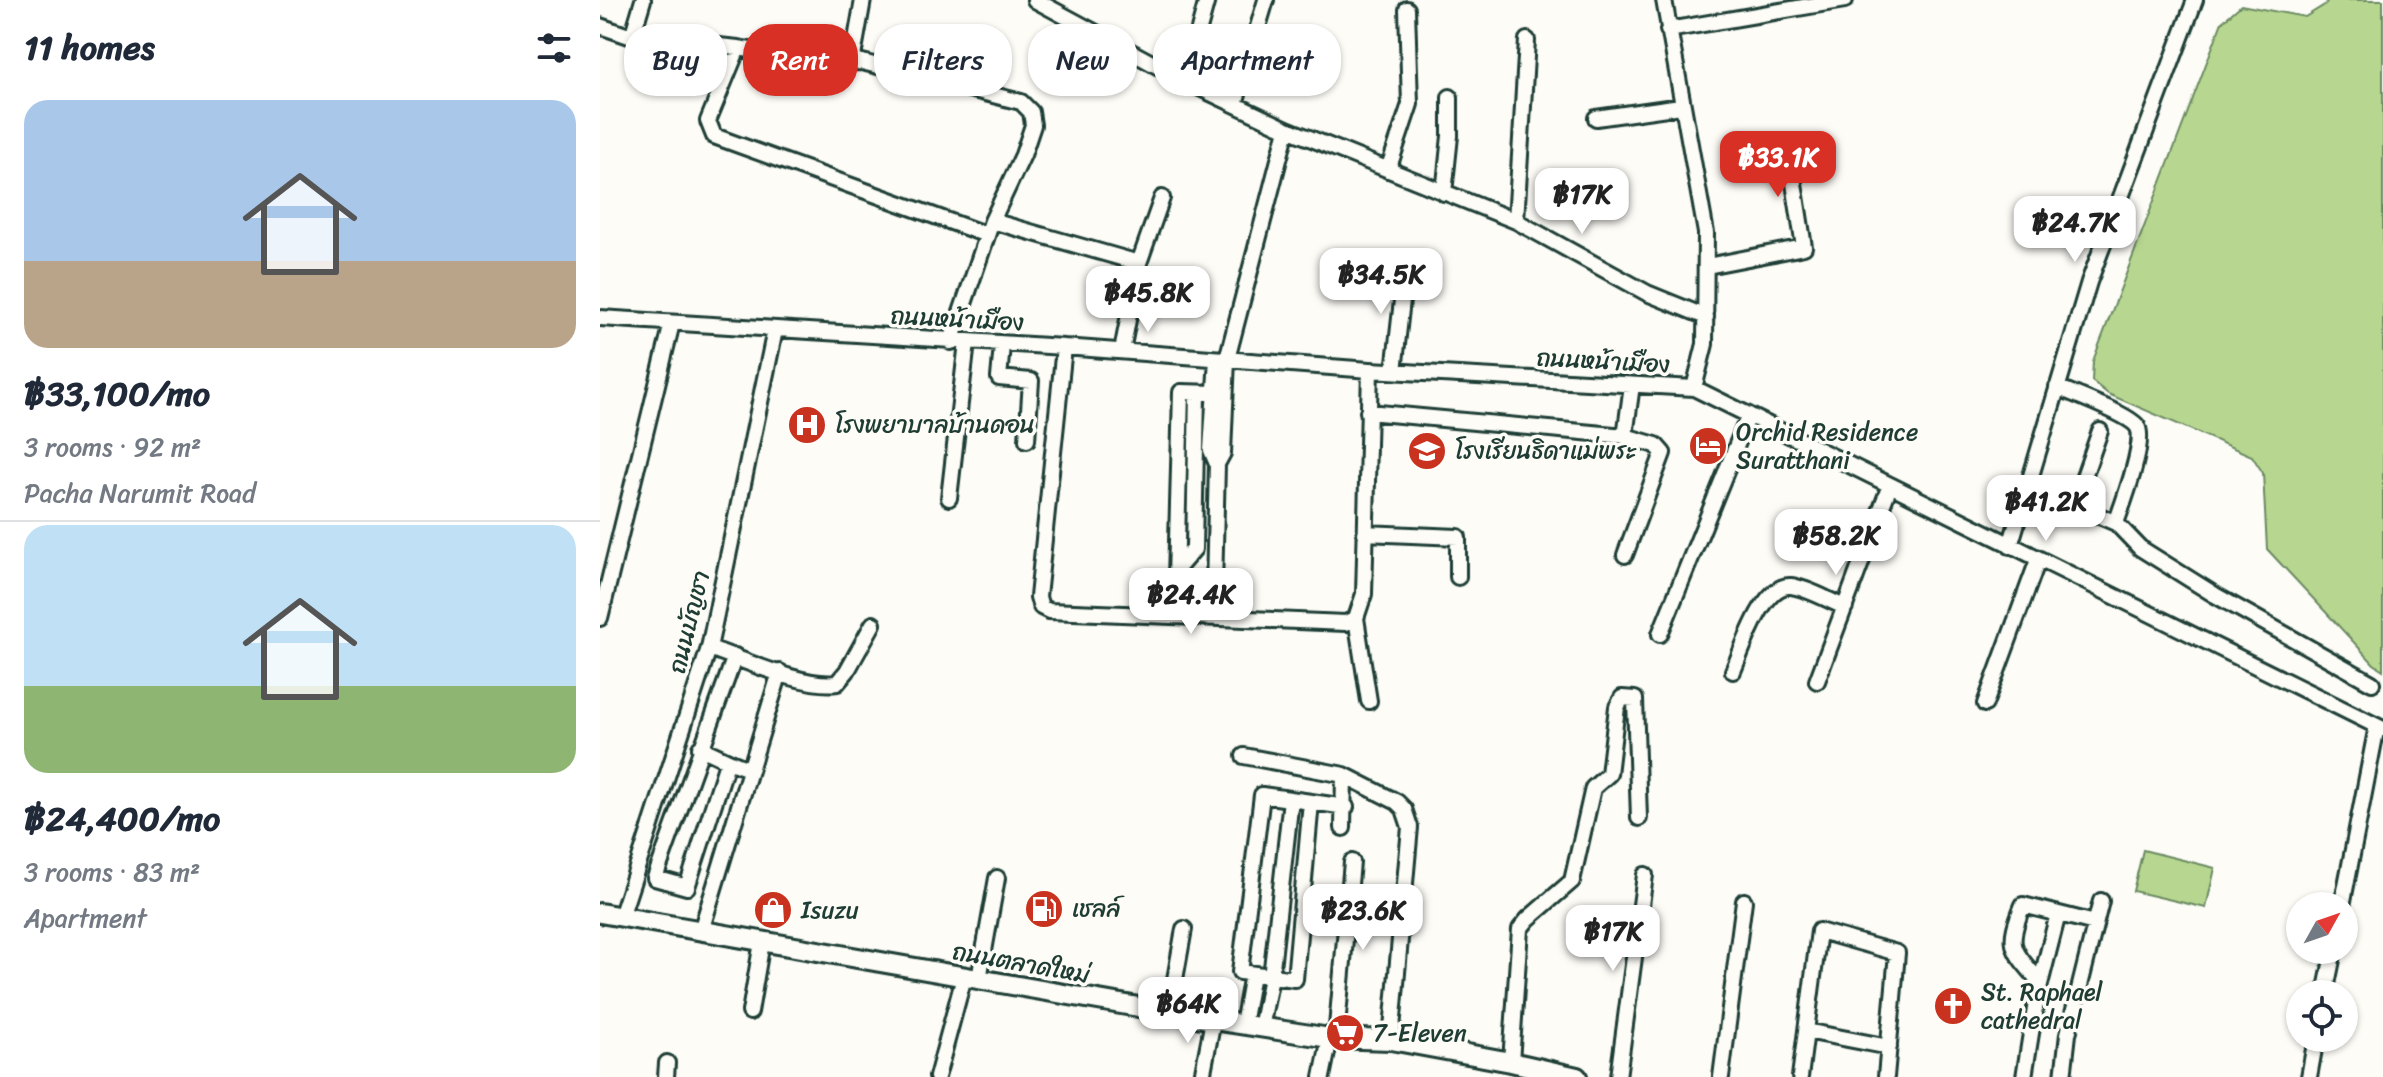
<!DOCTYPE html>
<html lang="en">
<head>
<meta charset="utf-8">
<style>
  :root { --surface:#fff; --page:#f6f6f7; --text:#1f2937; --muted:#747a83; --line:#e0e1e3; --accent:#d93025 }
  body { margin:0; font-family:Sriracha,"Playpen Sans Thai",sans-serif; background:var(--page); color:var(--text); height:100vh; display:flex; flex-direction:column; font-size:30px; white-space:nowrap }
  * { box-sizing:border-box; margin:0 }
  p { font-size:26px; color:var(--muted) }
  .icon { flex:none; width:44px; height:44px; fill:none; stroke:currentColor; stroke-width:2; stroke-linecap:round; stroke-linejoin:round }
  .map { position:relative; flex:1; overflow:hidden }
  .details { display:flex; flex-direction:column; background:var(--surface); width:600px }
  .details>* { flex:none }
  .hud { position:absolute; left:24px; top:24px; width:760px; height:72px; display:flex; gap:16px }
  .needle { width:52px; rotate:50deg }
  .fabs { position:absolute; left:1686px; top:892px; display:grid; gap:16px }
  .fabs a { display:grid; place-items:center; width:72px; height:72px; border-radius:50%; background:var(--surface); box-shadow:0 2px 6px #0004; font-size:40px }
  .price { position:absolute; translate:-50% -68px; padding:0 18px; border-radius:16px; background:#fff; color:#222; font-size:26px; line-height:52px; filter:drop-shadow(0 2px 4px #0008) }
  .price::after { content:''; position:absolute; left:50%; top:48px; width:24px; height:18px; margin-left:-12px; background:inherit; clip-path:polygon(0 0,100% 0,50% 100%) }
  .price.active { background:var(--accent); color:#fff }
  ul { padding:0; list-style:none }
  li { display:grid; align-content:center; gap:16px; height:424px; padding:0 24px }
  li+li { border-top:2px solid var(--line) }
  li span { display:grid; place-items:center; height:248px; border-radius:24px; color:#555 }
  li>.icon { margin-inline-start:auto }
  span .icon { width:144px; height:144px; fill:#fffc; stroke-width:1 }
  li b { font-size:34px }
  h2 { display:flex; justify-content:space-between; align-items:center; height:96px; padding:0 24px; font-size:34px }
  .chip { padding:0 28px; border-radius:32px; background:var(--surface); box-shadow:0 2px 6px #0004; font-size:28px; line-height:72px }
  .chip.active { background:var(--accent); color:#fff }
  main { display:flex; flex:1; min-height:0 }
  .map>svg:first-child { display:block }
  .green { fill:#b7d790; stroke:#6b8a62; stroke-width:2 }
  .lines { fill:none; stroke-linecap:round; stroke-linejoin:round }
  .minor-casing { stroke:#1f3d34; stroke-width:20 }
  .major-casing { stroke:#1f3d34; stroke-width:24 }
  .minor { stroke:#fdfcf7; stroke-width:14 }
  .major { stroke:#fdfcf7; stroke-width:18 }
  .labels { text-anchor:middle; dominant-baseline:central; stroke-width:7; stroke-linejoin:round; paint-order:stroke }
  .street-label { font-size:24px; fill:#1f3d34; stroke:#fdfcf7 }
  .poi-label { font-size:24px; fill:#1f3d34; stroke:#fdfcf7; text-anchor:start }
</style>
</head>
<body>
<main>
<section class="details">
<h2>11 homes<svg class="icon" aria-label="filters" viewBox="0 0 24 24"><path d="M4 7h16M4 17h16"/><circle cx="9" cy="7" r="2"/><circle cx="15" cy="17" r="2"/></svg></h2>
<ul>
<li><span style="background:linear-gradient(#a9c7e8 65%,#b9a48a 0)"><svg class="icon" aria-label="home" viewBox="0 0 24 24"><path d="M3 11l9-7 9 7M6 9v11h12V9"/></svg></span><div><b>฿33,100/mo</b><p>3 rooms · 92 m²</p><p>Pacha Narumit Road</p></div></li>
<li><span style="background:linear-gradient(#bfe0f5 65%,#8fb573 0)"><svg class="icon" aria-label="home" viewBox="0 0 24 24"><path d="M3 11l9-7 9 7M6 9v11h12V9"/></svg></span><div><b>฿24,400/mo</b><p>3 rooms · 83 m²</p><p>Apartment</p></div></li>
</ul>
</section>
<div class="map">
<svg width="1783" height="1077" viewBox="0 0 1783 1077">
  <rect width="100%" height="100%" fill="#fdfcf7"/>
  <filter id="ink" filterUnits="userSpaceOnUse"><feTurbulence type="fractalNoise" baseFrequency=".0125" numOctaves="2"/><feDisplacementMap in="SourceGraphic" scale="16" xChannelSelector="R" yChannelSelector="G"/><feConvolveMatrix kernelMatrix="1 2 1 2 8 2 1 2 1" color-interpolation-filters="sRGB"/></filter>
  <g filter="url(#ink)">
    <path class="green" d="M1727,0H1783V670L1774,664L1667,549L1663,473L1652,456L1508,394L1492,381L1493,361L1622,22L1641,5L1705,17L1726,4Z
      M1543,850L1615,868L1606,908L1533,891Z"/>
    <g class="lines">
      <defs>
        <path id="minor" d="M435,0L585,81L687,129L916,221L1047,293L1106,317
          M1064,0L1106,233L1105,344L1094,388
          M0,26L32,37L138,48L229,63L262,62L421,102L431,112L433,125L423,155L392,221L351,342
          M1068,30L1245,0
          M32,37L43,0
          M138,48L108,121L114,136L387,235
          M252,62L263,0
          M585,81L607,0
          M635,104L666,0
          M996,118L1081,106
          M788,170L810,104L807,9
          M844,193L850,136V97
          M392,221L539,263
          M916,221L927,40
          M1107,266L1204,247L1188,145
          M0,318L464,347L770,370L1094,388L1783,729
          M402,345L399,378L431,381L427,440
          M464,347L438,597L441,607L449,611L746,623L756,618L764,594L770,370
          M522,351L539,263L562,198
          M794,371L806,265
          M1457,387C1473,394 1528,414 1537,426C1547,440 1522,506 1516,523L1540,548L1615,595L1772,683
          M768,412L1025,436L1056,445L1063,453L1025,555
          M1500,431L1474,505L1516,523
          M1025,436L1032,385
          M617,464L623,453L627,359L687,129
          M349,498L367,342
          M765,533L858,537V577
          M1410,546L1489,282L1595,0
          M577,569L594,549L597,393
          M577,587L614,588L617,464L611,450L617,359
          M575,616L581,392L615,393
          M0,618L72,323
          M756,618L769,701
          M1060,634L1149,415
          M109,648C142,659 204,688 237,683L247,671L273,624
          M1133,671C1143,649 1163,583 1191,586C1208,588 1229,601 1245,607
          M1217,681L1290,485
          M1385,704L1438,560
          M100,748C118,755 131,764 150,769
          M644,756L744,775L797,802L804,809L810,827L791,1040
          M127,763L87,887L55,878L135,656
          M711,802L695,979L640,972L662,795L746,807
          M743,828L744,775
          M1742,906L1777,726
          M21,917L109,648L175,330
          M101,931L180,672
          M379,979L397,878
          M1440,982C1412,949 1406,947 1423,905L1495,923
          M1725,994L1734,950
          M150,1012L162,942
          M569,1013L584,929
          M643,1025L652,974
          M661,1028L671,977L691,799
          M1206,1031L1289,1047
          M736,1038L752,862
          M911,1062L920,929L928,919L972,881L993,788L1009,774L1017,707L1022,698L1035,699L1039,818
          M66,1077L67,1063
          M337,1077L364,977
          M602,1077L613,1020
          M722,1077L730,1038
          M1018,1077L1045,875
          M1121,1077L1144,901
          M1200,1077L1219,931L1297,953L1286,1077
          M1424,1077L1437,996L1458,914
          M1463,1077L1468,1034L1501,901
          M1709,1077L1716,1038"/>
        <path id="major" d="M0,913L613,1020L730,1038L791,1040L911,1062L977,1077"/>
      </defs>
      <use href="#minor" class="minor-casing"/>
      <use href="#major" class="major-casing"/>
      <use href="#minor" class="minor"/>
      <use href="#major" class="major"/>
    </g>
  </g>
  <defs>
    <symbol id="hospital-disc" viewBox="-11 -11 22 22"><circle r="9.5" fill="#c8321e" stroke="#fdfcf7"/><path d="M-5-5h3v3.5h4V-5h3V5h-3V1.5h-4V5h-3Z" fill="#fff"/></symbol>
    <symbol id="hotel-disc" viewBox="-11 -11 22 22"><circle r="9.5" fill="#c8321e" stroke="#fdfcf7"/><path d="M-6-4.5h1.5V1H6V5H4.5V3h-9V5H-6ZM-4 0a1.8 1.8 0 1 1 3.6 0ZM.5 0V-2.5h3Q6-2.5 6 0Z" fill="#fff"/></symbol>
    <symbol id="school-disc" viewBox="-11 -11 22 22"><circle r="9.5" fill="#c8321e" stroke="#fdfcf7"/><path d="M0-5L7-2L0 1L-7-2ZM-4 1L0 2.5L4 1V4Q0 6-4 4Z" fill="#fff"/></symbol>
    <symbol id="fuel-disc" viewBox="-11 -11 22 22"><circle r="9.5" fill="#c8321e" stroke="#fdfcf7"/><path d="M-5.5-6h7V0h2V4h1.3V-2.5L3-4.5l.8-.8L6-3V5H2.5V1h-1V6h-7ZM-4.2-4.7v3.2H.2V-4.7Z" fill="#fff"/></symbol>
    <symbol id="shop-disc" viewBox="-11 -11 22 22"><circle r="9.5" fill="#c8321e" stroke="#fdfcf7"/><path d="M-5-2.5h2.3a2.7 3.5 0 0 1 5.4 0H5L5.5 6h-11ZM-1.5-2.5h3a1.5 2.3 0 0 0-3 0Z" fill="#fff"/></symbol>
    <symbol id="church-disc" viewBox="-11 -11 22 22"><circle r="9.5" fill="#c8321e" stroke="#fdfcf7"/><path d="M-1.2-6h2.4v3.5h3.3v2.4h-3.3V6h-2.4V-.1h-3.3v-2.4h3.3Z" fill="#fff"/></symbol>
    <symbol id="supermarket-disc" viewBox="-11 -11 22 22"><circle r="9.5" fill="#c8321e" stroke="#fdfcf7"/><path d="M-6-5.5h2.5l.6 2H6L4.5 2H-2.5L-4.4-4H-6ZM-1.5 3.2a1.3 1.3 0 1 0 .1 0ZM3 3.2a1.3 1.3 0 1 0 .1 0Z" fill="#fff"/></symbol>
  </defs>
  <g fill-rule="evenodd">
    <use href="#hospital-disc" x="185" y="403" width="44" height="44"/>
    <use href="#hotel-disc" x="1086" y="424" width="44" height="44"/>
    <use href="#school-disc" x="805" y="429" width="44" height="44"/>
    <use href="#fuel-disc" x="422" y="887" width="44" height="44"/>
    <use href="#shop-disc" x="151" y="888" width="44" height="44"/>
    <use href="#church-disc" x="1331" y="984" width="44" height="44"/>
    <use href="#supermarket-disc" x="723" y="1011" width="44" height="44"/>
  </g>
  <g class="labels">
    <g class="street-label">
      <text transform="translate(357 319) rotate(3)">ถนนหน้าเมือง</text>
      <text transform="translate(1003 361) rotate(3)">ถนนหน้าเมือง</text>
      <text transform="translate(89 622) rotate(-76)">ถนนบัญชา</text>
      <text transform="translate(421 963) rotate(10)">ถนนตลาดใหม่</text>
    </g>
    <g class="poi-label">
      <text x="235" y="425">โรงพยาบาลบ้านดอน</text>
      <text x="1136" y="432">Orchid Residence<tspan x="1136" dy="28">Suratthani</tspan></text>
      <text x="855" y="451">โรงเรียนธิดาแม่พระ</text>
      <text x="472" y="909">เชลล์</text>
      <text x="201" y="910">Isuzu</text>
      <text x="1381" y="992">St. Raphael<tspan x="1381" dy="28">cathedral</tspan></text>
      <text x="773" y="1033">7-Eleven</text>
    </g>
  </g>
</svg>
<div class="fabs">
<a><svg class="needle" viewBox="-14 -14 28 28"><path d="M0-13l5 13h-10z" fill="#e53935"/><path d="M0 13l5-13h-10z" fill="#747a83"/></svg></a>
<a><svg class="icon" aria-label="locate" viewBox="0 0 24 24"><circle cx="12" cy="12" r="6"/><path d="M12 2v4M12 18v4M2 12h4M18 12h4"/></svg></a>
</div>
<b class="price active" style="left:1178px;top:199px">฿33.1K</b>
<b class="price" style="left:982px;top:236px">฿17K</b>
<b class="price" style="left:1475px;top:264px">฿24.7K</b>
<b class="price" style="left:781px;top:316px">฿34.5K</b>
<b class="price" style="left:548px;top:334px">฿45.8K</b>
<b class="price" style="left:1446px;top:543px">฿41.2K</b>
<b class="price" style="left:1236px;top:577px">฿58.2K</b>
<b class="price" style="left:591px;top:636px">฿24.4K</b>
<b class="price" style="left:763px;top:952px">฿23.6K</b>
<b class="price" style="left:1013px;top:973px">฿17K</b>
<b class="price" style="left:588px;top:1045px">฿64K</b>
<div class="hud">
<a class="chip">Buy</a>
<a class="chip active">Rent</a>
<a class="chip">Filters</a>
<a class="chip">New</a>
<a class="chip">Apartment</a>
</div>
</div>
</main>
</body>
</html>
